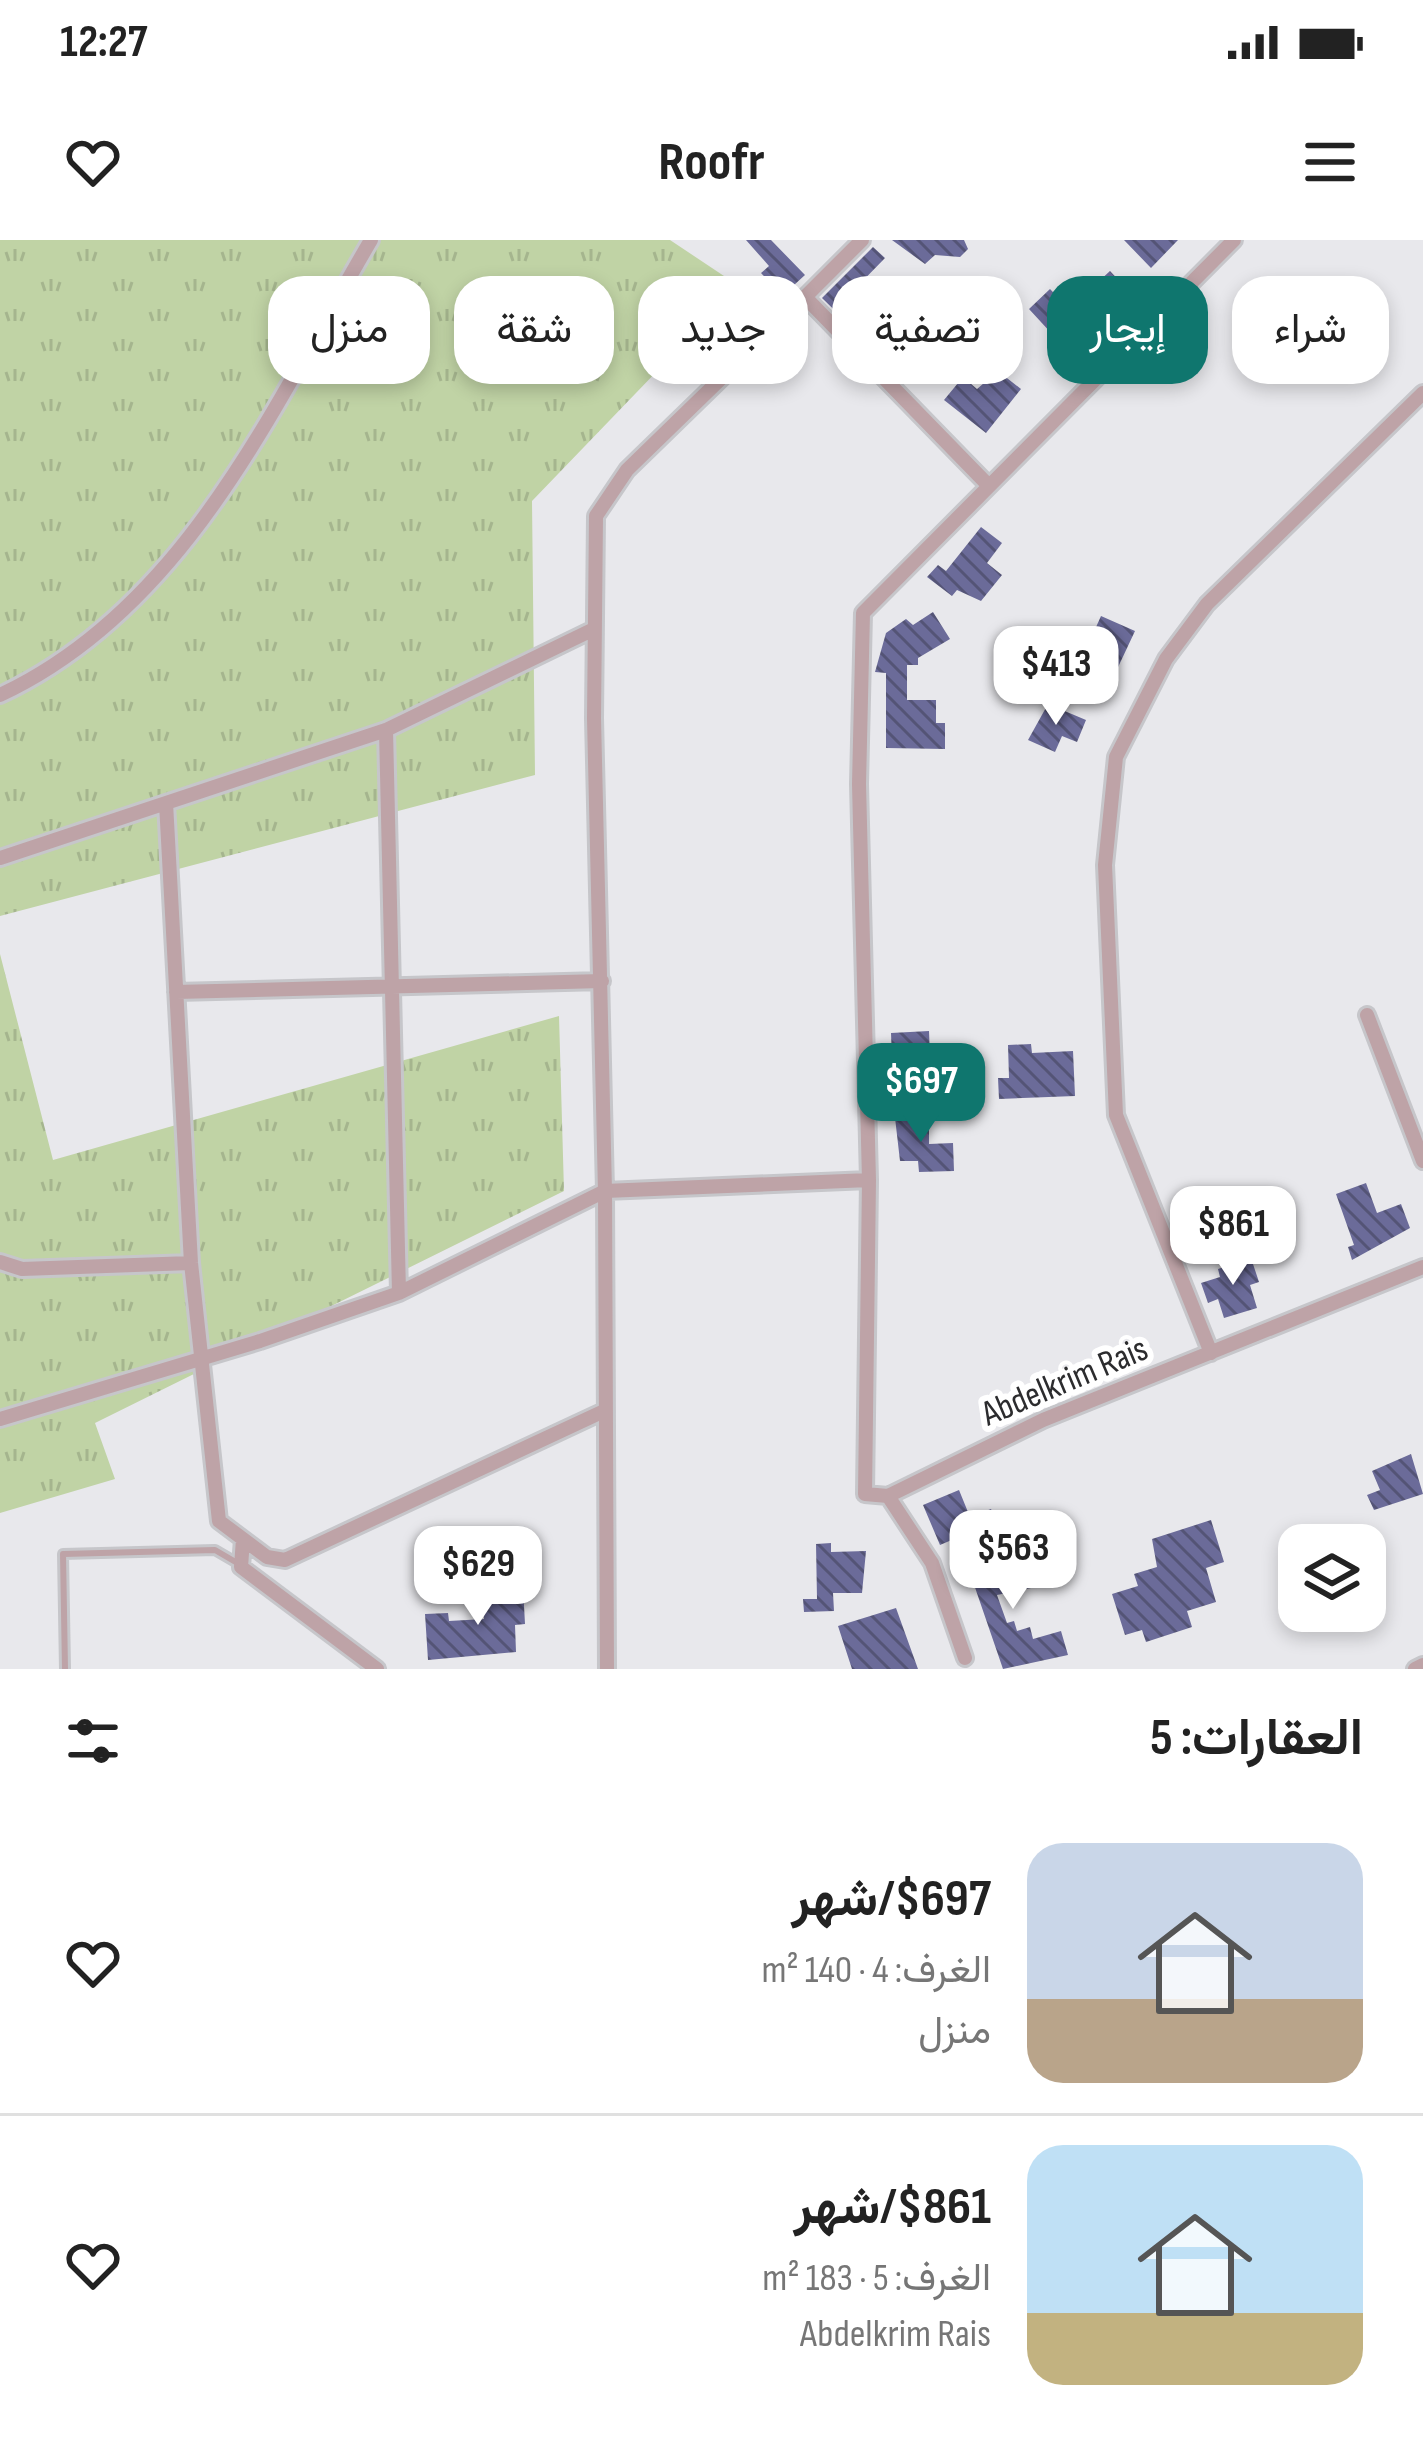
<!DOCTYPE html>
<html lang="ar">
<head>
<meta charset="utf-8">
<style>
  :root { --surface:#fff; --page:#f6f6f6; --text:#222; --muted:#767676; --line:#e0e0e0; --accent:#0f766e }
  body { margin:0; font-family:"Sofia Sans Condensed",Vazirmatn,sans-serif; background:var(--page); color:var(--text); direction:rtl; height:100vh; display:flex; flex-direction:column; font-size:45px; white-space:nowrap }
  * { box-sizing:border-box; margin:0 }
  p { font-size:39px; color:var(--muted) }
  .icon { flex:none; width:66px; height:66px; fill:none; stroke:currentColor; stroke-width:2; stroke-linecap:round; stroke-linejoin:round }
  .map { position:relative; height:1429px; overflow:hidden; direction:ltr }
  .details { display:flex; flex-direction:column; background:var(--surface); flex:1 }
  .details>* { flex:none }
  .banner { position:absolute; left:36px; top:36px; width:1353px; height:108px; direction:rtl; display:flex; gap:24px }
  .tools { position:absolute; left:1278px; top:1284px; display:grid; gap:24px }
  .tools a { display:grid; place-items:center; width:108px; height:108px; border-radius:24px; background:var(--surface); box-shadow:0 6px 18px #0003; font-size:60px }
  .price { position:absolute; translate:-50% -102px; padding:0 27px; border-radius:24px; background:#fff; color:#222; font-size:39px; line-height:78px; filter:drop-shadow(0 3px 6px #0008) }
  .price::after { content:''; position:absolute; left:50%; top:72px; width:36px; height:27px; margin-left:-18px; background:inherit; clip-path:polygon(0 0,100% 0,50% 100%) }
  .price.current { background:var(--accent); color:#fff }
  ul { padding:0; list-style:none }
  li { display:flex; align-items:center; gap:36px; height:300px; padding:0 60px }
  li+li { border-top:3px solid var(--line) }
  li span { display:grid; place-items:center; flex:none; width:336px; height:240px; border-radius:36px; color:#555 }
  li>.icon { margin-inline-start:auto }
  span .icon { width:144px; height:144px; fill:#fffc; stroke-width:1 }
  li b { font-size:51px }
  h2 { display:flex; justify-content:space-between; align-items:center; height:144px; padding:0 60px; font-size:51px }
  .chip { padding:0 42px; border-radius:36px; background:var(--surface); box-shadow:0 6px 18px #0003; font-size:42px; line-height:108px }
  .chip.current { background:var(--accent); color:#fff }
  .status { display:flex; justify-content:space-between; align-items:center; height:84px; padding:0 60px; background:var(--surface); direction:ltr }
  .status svg { height:33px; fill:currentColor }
  header { display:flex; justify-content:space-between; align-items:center; height:156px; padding:0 60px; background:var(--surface); font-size:54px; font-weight:700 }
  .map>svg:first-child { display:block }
  .grass { fill:url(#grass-tufts) }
  .building { fill:url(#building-back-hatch) }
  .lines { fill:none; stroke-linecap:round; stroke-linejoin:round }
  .service-casing { stroke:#c6c6ca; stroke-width:12 }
  .minor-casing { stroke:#c6c6ca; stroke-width:20 }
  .service { stroke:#bea3a7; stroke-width:6 }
  .minor { stroke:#bea3a7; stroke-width:14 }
  .labels { text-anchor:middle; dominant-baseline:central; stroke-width:12; stroke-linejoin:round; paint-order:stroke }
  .street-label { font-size:36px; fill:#2c2c2e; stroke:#fff }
</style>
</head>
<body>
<div class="status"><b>12:27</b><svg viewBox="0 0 49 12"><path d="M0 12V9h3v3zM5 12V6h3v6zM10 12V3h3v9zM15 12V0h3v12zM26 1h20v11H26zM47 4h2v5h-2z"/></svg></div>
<header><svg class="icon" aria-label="menu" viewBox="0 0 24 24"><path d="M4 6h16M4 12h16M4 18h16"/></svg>Roofr<svg class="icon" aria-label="heart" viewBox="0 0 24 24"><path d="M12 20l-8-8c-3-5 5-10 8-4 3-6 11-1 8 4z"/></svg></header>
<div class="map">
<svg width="1423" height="1429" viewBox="0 0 1423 1429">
  <defs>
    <pattern id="grass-tufts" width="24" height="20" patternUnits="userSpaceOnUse" patternTransform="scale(3)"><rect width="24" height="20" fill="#c0d3a5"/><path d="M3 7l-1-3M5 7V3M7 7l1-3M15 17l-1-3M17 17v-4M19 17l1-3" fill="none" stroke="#a5b58e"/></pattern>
    <pattern id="building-back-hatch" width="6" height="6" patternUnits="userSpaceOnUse" patternTransform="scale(3)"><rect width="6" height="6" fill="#6b6b99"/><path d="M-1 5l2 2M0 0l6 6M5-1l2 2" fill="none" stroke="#545476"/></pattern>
  </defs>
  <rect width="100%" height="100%" fill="#e8e8ec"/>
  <path class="grass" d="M0,0H670L739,46L532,261L535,535L0,676Z
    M0,714L53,920L559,776L564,951L95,1183L115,1239L0,1273Z"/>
  <path class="building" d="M746,0H771L805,35L782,56L761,33L769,26Z
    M892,0H964L968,9L960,17L935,15L925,24Z
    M1124,0H1178L1151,28Z
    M873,7L885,18L846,58L875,87L864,99L822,58Z
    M1110,31L1127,49L1064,107L1029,69L1050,49L1069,69Z
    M903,50L945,100L922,119L877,73Z
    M998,131L1021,149L986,193L944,160L963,137L977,149Z
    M981,287L1002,303L987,323L1002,335L981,361L957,350L952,356L927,337L938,325L946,331Z
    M933,372L950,399L918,418V425H907V460H936V483H945V509L886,508V433L875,432L886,393L906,379L913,385Z
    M1101,376L1135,391L1112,440L1079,425Z
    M1048,464L1086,480L1077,502L1062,496L1055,512L1028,500Z
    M929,791L930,817L946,816L947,843L893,845L891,793Z
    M1031,804L1032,813L1073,811L1075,856L999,859L998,838H1009L1008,805Z
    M916,868L917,889H929V904L953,903L954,931L919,932L918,921H900L894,869Z
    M1366,943L1377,973L1401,964L1410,988L1352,1020L1348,1007L1354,1005L1336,954Z
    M1251,1018L1259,1042L1250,1045L1257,1068L1224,1078L1218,1059L1208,1063L1201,1043L1220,1037L1218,1029Z
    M1411,1214L1423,1254L1374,1270L1367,1255L1380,1250L1372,1231Z
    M959,1250L970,1277L991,1269L996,1281L940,1305L923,1265Z
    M1211,1280L1224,1322L1206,1328L1216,1362L1187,1371L1192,1387L1146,1402L1142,1390L1125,1395L1112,1354L1138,1346L1134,1334L1157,1327L1152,1299Z
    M831,1303V1312L866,1311L862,1353H833L834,1371L804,1372L803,1359H817L816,1304Z
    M1016,1313L1021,1328L1038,1322L1046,1345L997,1355L1007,1383L1014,1381L1017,1391L1030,1387L1033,1399L1061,1391L1068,1415L1003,1429L969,1330Z
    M523,1347L525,1384L515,1385L516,1412L428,1420L425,1374L448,1373L449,1381L484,1379L482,1350Z
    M896,1368L918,1429H852L838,1386Z"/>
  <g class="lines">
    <defs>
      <path id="service" d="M65,1429L63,1314L215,1310L239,1324"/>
      <path id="minor" d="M862,0L805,57L989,246
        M1234,0L863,373L859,544L869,940L865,1254L888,1256L1043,1180L1423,1027
        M0,455C186,368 273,166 371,0
        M386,490L399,1053
        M166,563L191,1023L219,1281L267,1317L285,1320L604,1171
        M0,618L386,490L594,389
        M176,752L602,741
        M1367,775L1423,921
        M0,1022L22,1029L191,1023
        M1211,1113L1116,875L1105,625L1116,517L1166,419L1207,364L1423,153
        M0,1179L260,1101L399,1053L605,951L594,478L596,276L627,230L805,57
        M888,1256L932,1323L965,1418
        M243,1299L241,1327L377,1429
        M607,1429L605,951L869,940
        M1415,1429L1423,1425"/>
    </defs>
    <use href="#service" class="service-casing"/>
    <use href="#minor" class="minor-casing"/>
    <use href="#service" class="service"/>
    <use href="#minor" class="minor"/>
  </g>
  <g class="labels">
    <g class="street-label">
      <text transform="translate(1065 1142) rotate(-23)">Abdelkrim Rais</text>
    </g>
  </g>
</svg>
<div class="tools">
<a><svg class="icon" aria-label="layers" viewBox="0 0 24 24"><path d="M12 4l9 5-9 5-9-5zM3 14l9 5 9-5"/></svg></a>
</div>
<b class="price" style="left:1056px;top:488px">$413</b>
<b class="price current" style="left:921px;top:905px">$697</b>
<b class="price" style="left:1233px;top:1048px">$861</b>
<b class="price" style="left:1013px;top:1372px">$563</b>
<b class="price" style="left:478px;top:1388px">$629</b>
<div class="banner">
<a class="chip">شراء</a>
<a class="chip current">إيجار</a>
<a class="chip">تصفية</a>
<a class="chip">جديد</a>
<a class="chip">شقة</a>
<a class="chip">منزل</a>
</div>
</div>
<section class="details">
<h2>العقارات: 5<svg class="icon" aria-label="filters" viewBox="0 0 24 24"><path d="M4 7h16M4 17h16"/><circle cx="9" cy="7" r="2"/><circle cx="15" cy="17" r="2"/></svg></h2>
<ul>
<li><span style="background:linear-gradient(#c9d6e8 65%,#b9a48a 0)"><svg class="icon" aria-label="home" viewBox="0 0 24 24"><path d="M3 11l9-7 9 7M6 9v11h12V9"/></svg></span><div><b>$697/شهر</b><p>الغرف: 4 · 140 m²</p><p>منزل</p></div><svg class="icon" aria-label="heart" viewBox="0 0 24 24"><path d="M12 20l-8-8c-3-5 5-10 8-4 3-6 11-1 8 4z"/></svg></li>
<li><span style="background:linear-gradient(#bfe0f5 70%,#c2b280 0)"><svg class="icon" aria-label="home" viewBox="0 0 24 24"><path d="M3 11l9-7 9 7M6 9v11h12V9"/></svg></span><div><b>$861/شهر</b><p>الغرف: 5 · 183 m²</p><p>Abdelkrim Rais</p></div><svg class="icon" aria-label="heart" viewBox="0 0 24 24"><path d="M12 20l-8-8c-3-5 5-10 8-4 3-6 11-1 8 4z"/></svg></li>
</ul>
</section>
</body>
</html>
